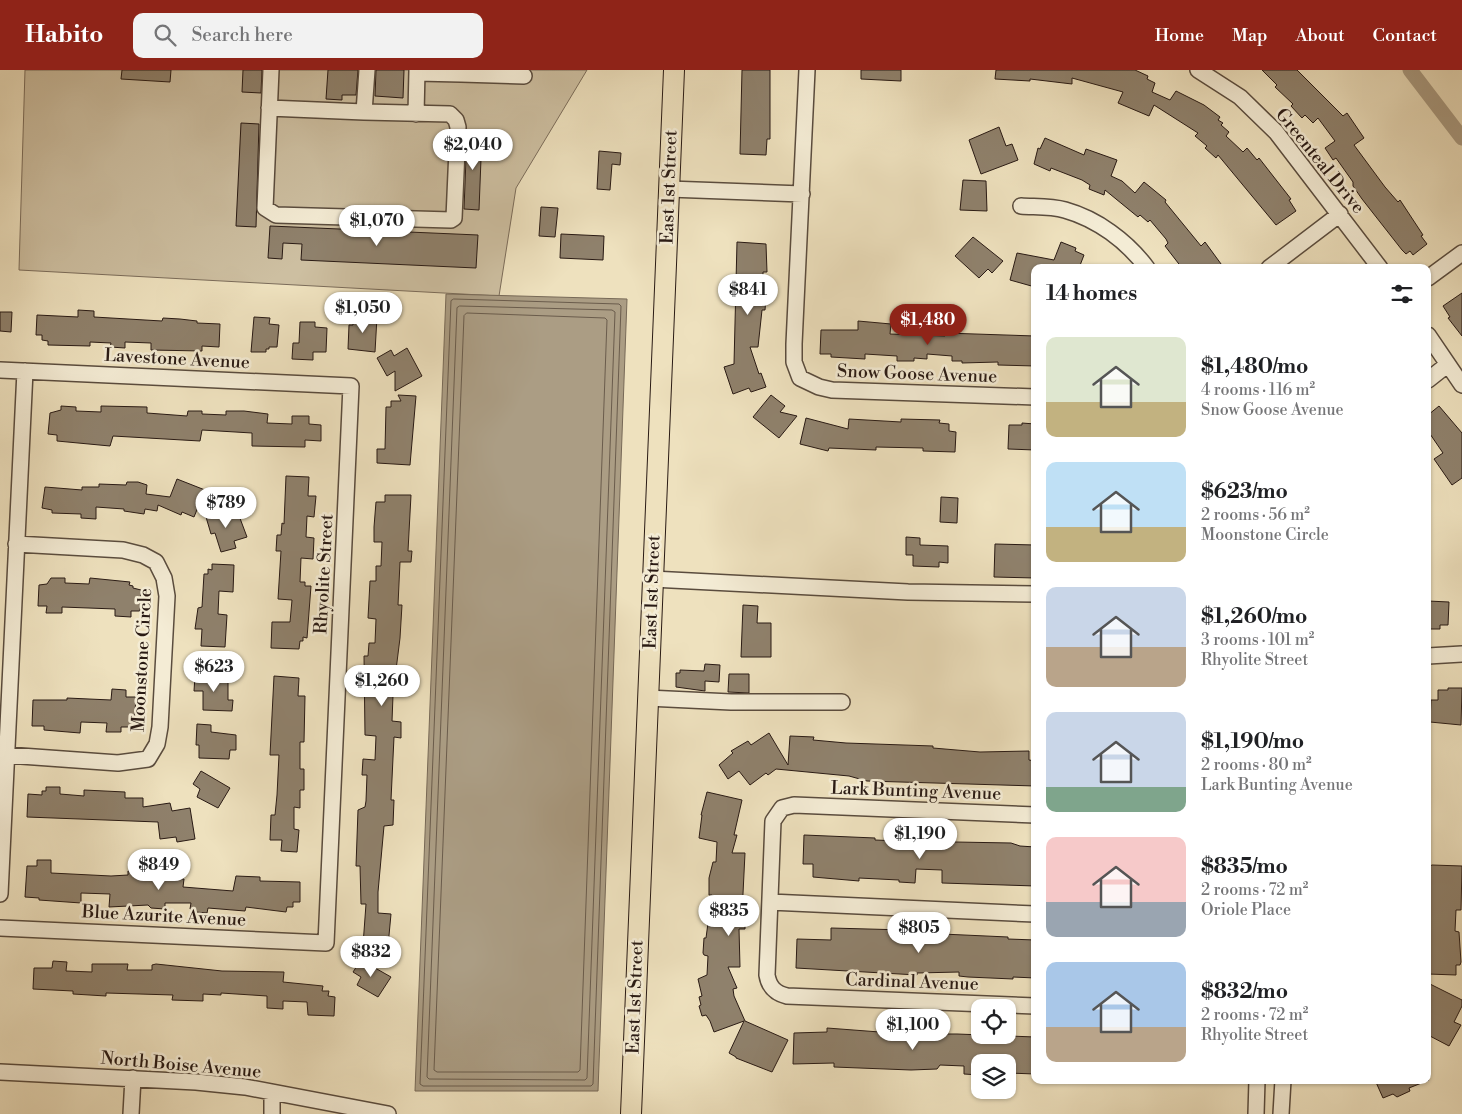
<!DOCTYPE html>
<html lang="en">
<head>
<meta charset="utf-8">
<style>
  :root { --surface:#fff; --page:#f2f2f2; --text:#202124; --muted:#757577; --accent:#8f2418 }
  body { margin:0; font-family:"Libre Bodoni",serif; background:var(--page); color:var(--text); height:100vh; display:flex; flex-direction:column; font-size:19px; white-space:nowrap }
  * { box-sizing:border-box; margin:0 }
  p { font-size:16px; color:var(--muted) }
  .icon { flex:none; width:28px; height:28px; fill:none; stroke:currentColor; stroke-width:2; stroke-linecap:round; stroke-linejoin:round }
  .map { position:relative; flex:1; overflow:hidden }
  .details { position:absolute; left:1031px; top:194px; width:400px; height:820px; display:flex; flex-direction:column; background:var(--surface); border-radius:10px; box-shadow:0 1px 4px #0004 }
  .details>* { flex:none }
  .buttons { position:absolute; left:971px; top:929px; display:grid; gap:10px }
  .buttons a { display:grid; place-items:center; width:45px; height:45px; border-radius:10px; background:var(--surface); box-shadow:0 1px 4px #0004; font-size:25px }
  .price { position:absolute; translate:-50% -42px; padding:0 11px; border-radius:18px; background:#fff; color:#222; font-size:16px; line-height:32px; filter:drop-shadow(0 1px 2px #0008) }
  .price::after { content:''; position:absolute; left:50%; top:30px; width:15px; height:11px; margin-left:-8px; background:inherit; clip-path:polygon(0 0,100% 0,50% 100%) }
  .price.selected { background:var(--accent); color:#fff }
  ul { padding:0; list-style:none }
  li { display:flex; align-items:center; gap:15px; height:125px; padding:0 15px }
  li span { display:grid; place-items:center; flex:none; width:140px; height:100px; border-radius:10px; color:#555 }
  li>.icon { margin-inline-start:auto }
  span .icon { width:60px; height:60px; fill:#fffc; stroke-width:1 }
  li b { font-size:21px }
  h2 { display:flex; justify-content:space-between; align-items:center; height:60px; padding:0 15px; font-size:21px }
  header { display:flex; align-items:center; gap:30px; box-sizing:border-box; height:70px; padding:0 25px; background:var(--accent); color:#fff }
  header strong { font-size:24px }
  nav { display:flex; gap:28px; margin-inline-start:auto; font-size:18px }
  .search { width:350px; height:45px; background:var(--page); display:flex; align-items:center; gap:12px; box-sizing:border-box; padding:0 18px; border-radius:10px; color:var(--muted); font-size:19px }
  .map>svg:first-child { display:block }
  .green { fill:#cdbfa1; stroke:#7b6c5a }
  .water { fill:#ab9d84; stroke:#776957 }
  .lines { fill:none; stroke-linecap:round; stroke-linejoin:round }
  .shore { stroke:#6a5c4c; stroke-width:1 }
  .canal { stroke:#ab9d84; stroke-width:15 }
  .building { fill:#8f816c; stroke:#291a14 }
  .minor-casing { stroke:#5a4c3e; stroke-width:18 }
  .major-casing { stroke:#291a14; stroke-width:22 }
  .minor { stroke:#f4ecd5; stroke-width:15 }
  .major { stroke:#eee1be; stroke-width:20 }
  .labels { text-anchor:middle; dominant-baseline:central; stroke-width:5; stroke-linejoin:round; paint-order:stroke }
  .street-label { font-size:18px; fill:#291a14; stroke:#f4ecd5 }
</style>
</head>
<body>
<header>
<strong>Habito</strong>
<div class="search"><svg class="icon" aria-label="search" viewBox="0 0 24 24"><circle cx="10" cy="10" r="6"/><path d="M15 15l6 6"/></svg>Search here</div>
<nav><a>Home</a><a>Map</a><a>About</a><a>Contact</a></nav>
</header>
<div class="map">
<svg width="1462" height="1044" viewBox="0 0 1462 1044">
  <rect width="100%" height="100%" fill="#eee1be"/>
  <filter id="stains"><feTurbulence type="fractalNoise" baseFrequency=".004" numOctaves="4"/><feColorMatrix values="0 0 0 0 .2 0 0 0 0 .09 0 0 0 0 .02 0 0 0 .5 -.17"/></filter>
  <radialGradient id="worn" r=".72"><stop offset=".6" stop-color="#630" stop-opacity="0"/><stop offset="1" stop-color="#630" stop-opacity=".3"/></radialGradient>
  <path class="green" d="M25,0H587L516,118L499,226L19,200Z"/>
  <path class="water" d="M446,224L627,229L598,1021H415Z"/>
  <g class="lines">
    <path class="shore" d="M454,229L619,234L621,236L593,1014L591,1016H423L420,1014L451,231Z
      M460,236L612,240L615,242L587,1008L585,1010L429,1009L427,1007L457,238Z
      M467,243L605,248L607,250L580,1000L578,1002H437L434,1000L464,246Z"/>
    <path class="canal" d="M1410,0L1462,68"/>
  </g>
  <path class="building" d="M122,0H171L170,12L121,9Z
    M243,0H262L261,23L242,22Z
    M328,0H358L356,25H342V30L326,29Z
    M376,0H404L403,28L375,26Z
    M742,0H770V69H767L766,85L740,84Z
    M861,0H901V11L861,9Z
    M996,0H1135L1148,6L1147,9L1155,13L1152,22L1170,30L1176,21L1204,35L1220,47L1218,50L1223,53L1221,55L1229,62L1226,66L1243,82L1247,78L1257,90L1259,88L1291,129L1289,130L1296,141L1276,155L1218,85L1216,88L1205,78L1207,76L1195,66L1198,63L1154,35L1149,46L1118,33L1123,22L1072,8V14L1030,9V11L995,9Z
    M1262,0H1297L1343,46L1347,43L1364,68L1354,75L1385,117L1398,132L1400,130L1423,165L1421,166L1427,174L1413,185L1410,181L1406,184L1402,180L1362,129L1353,116V112L1336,88L1333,90L1325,78L1335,71L1318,48L1313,53L1305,45L1302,48L1291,36L1293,34L1275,17L1277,15Z
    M241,53L259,54L256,157L236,156Z
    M999,57L1006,76L1012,74L1018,90L981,104L969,70Z
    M467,63H482L479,140L464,139Z
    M1045,68L1084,85L1086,79L1117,90L1111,106L1122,111L1135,123L1144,112L1166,130L1165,132L1201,176L1205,172L1224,198H1182L1165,176L1168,173L1166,169L1150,150L1148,152L1140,145L1138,147L1105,120L1104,125L1089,119L1090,115L1082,110L1051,98L1050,101L1034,94L1038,78L1040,79Z
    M599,81L621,83L620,95L612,94L610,120L597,119Z
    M963,110L986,111L987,141L960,140Z
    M541,137L558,138L555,167L539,166Z
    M270,156L478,165L476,198L301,190L302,174L283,173L282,189L268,188Z
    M561,164L604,166L603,190L560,188Z
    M973,167L1003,191L992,203L988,199L979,208L955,186Z
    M737,172L766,174L767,202H763V227H766L765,240H762L758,277H750L759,304L761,303L766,317L751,322L749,318L733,324L724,297L734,294Z
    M1061,172L1076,178L1075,181L1084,185L1079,198H1035V217L1010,210L1017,183L1054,190Z
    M1462,223V266L1448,248L1450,247L1443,236Z
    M78,240L94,241V247L162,251L163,248L180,249L197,251V253L220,254L219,277L202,276V281L151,280V273L125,272V278L110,277L111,273L90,272V276L48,275V271L42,270V265H36L37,245L78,247Z
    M0,242H12L11,262L0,261Z
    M353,246L377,247L375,282L348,279L349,255H353Z
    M254,247L270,248L269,254L279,255L277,277H269V279H266V282H251Z
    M858,251L891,254L890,264L945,266V263L1035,266V296L998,295V292L962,293V291H952V286L927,284V289L914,288V291H897V286L865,284V289L831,287V284H820L821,260H858Z
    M300,252H315V257L327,258L326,282H313V290L292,289L293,273H299Z
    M407,278L422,306L395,321V301L387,306L377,288L391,280L394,286Z
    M398,325L416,326L410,395L377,393V379H385L386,337H391V331H401Z
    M771,325L785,336L780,342L797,346L779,368L753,347Z
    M61,336L76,337V341L101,342V336L147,337V343L187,346L188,341H202V344L226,345V341H244L268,344L267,353L292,354V346H309V354L321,355V371L305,370V377L252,376V363L202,360L200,371L113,366L110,376L57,371V365L48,364L50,343L61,340Z
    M1439,336L1462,363V408L1452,415L1434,389L1443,383L1428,361V345Z
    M806,348L848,359L849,349L901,352V349L940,350L939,353L949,354V361L956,362L955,382L923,381V378L876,377V380L829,378L828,381L800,374Z
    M1022,353L1035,354V380L1008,379L1009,355H1022Z
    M286,406L309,407L308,426H316L314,447L307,446L306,467L314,468L313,489L301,488L300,512H305V516H311L307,568L303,567V571H300L299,579L271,578L272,552H290L292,530L278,529L281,481H276L277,465H281L282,453L284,454Z
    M177,409L205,420L194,447L182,442L181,445L158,435L157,441L145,439L144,444L124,441V439L96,437V449L81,448V444L52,443V440L42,438L45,417L82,420V417H99V414L126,415L127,412H138L147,415L146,424L170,427Z
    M385,425H411L408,481H412L411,492H400L398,535H402L400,568L396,600H394L392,651L401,652V668L394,667L391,730H394L393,755L384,756L378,822V843L391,844L388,876L363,875L366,834H361L360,796H356L358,740L365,737L366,731L367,705H362L363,689L375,690L376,666L365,665L364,586H368L369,573H375L376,549L368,548L370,511H376V496H381L382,472H374V457L376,432H385Z
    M941,427L958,428L957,453L940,452Z
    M224,440L226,446L238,443L247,467L234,471L236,478L221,482L215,463L211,464L206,447Z
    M906,467L920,468V475L948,476V493L939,492V497L913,496V485H906Z
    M995,474L1035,475V508L994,507Z
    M212,494L234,495L233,522L219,521L218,544L227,545L225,577L201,576L202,559H195L198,538L202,537L204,504H208V499L212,500Z
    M51,508H65V513L89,514L90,508L130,512L129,515L133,516V518L141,520L140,541H131V547L115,546V539L62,537V543H46L47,536H38L39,515L47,514Z
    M1428,531L1449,532L1448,555H1440V559H1428Z
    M743,535L758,536L757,553H771V587H741Z
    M705,594L720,595L719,612L705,611V621L676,617V603H680V600L704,601Z
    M729,604H749V623L728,622Z
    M195,606L228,607V630H233L232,641L203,640V621H194Z
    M274,606L299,608L298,626H305L304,672H300V699H304V720H300V738L294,737V759L299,760L297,782L281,781L282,770H270L271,745H275L277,725L279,685H270Z
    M1448,618H1462L1461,655L1430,652L1431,630H1438V620H1448Z
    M112,619L126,620V627H136L134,657H121V662H106L107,653L81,652L80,663L44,660V656H32L33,630H67V628L111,630Z
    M197,654L211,655V662L236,665V680H230L229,689L199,688V675H196Z
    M769,663L788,695L790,666L814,667L813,670L846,673L933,676V678L980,682L1029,681V690L1035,691V716L867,711L849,706L776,699L768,705L766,703L750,715L739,701L728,709L719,695L733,683L731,681L748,671L751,675Z
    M201,701L230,718L218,738L197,727L200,719L193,714Z
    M46,717H60V724L84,726V720L125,722V728H143V737L170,733L172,741L190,738L195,769L177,772L176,767L160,769L158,752L27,747L28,724L42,725V721H46Z
    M707,722L742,730L734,765H737L732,783H745L742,844H745V859H739L740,897H728L737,918L733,919L734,926L745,951L788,970L772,1002L736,988V987L729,983L744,951L714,962L710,951L706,945L702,946L699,936L701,935L699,927L702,926L698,909L707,905L708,886L704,885L703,883L704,868H706L708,853H712V825H709V808L713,792H716L717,772L699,768L702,745H701Z
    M804,765L875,768V770L900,771L1011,773L1020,776L1035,777V816L942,813V800L916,799L915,813L899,812V810L859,808V811L813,807V794H803Z
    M37,790H51V803L111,806L128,805V801L140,802L139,806L184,809L183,817L233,821L236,806L260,807V811L300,812V832H293V837H287L286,842L246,837L245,841L208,838L207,843L195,842V839H190L191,833H165V839L151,838L148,835L109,837L110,824L81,823V833L39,830V828L25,827L27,796H37Z
    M1432,795L1462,796L1461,840H1456L1455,861L1459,862L1461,892L1460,895H1456V905L1428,904V828L1430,796Z
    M831,858L942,861V864L1008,867V869L1035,870V908L1013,907V909L968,907L959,906V902L917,903V905L796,898L797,869L831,870Z
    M361,890L391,907L378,927L357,915L361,907L353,902Z
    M53,891L67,892L66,901L92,902V894H128L127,900H152V895L156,894L222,901L284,902L283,912L323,916L322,921H329L328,926L335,927L334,946L308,945L307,932L283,931V939L267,938V926L221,923V925L203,924V931L172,930L173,925L106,923V926L73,924V921L33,919L34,898H52Z
    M1428,913L1462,930V936L1454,952L1461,955L1449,976L1428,965Z
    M827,958L906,964V961L918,962L919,966L941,967V964H957L1035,967V1004L1008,1003V992H980V1005L964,1004V996L940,995L937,999L911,1000L834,997V993L793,994L794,963L827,962Z
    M1375,1010H1429L1409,1018L1410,1021L1397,1027L1393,1024L1383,1028Z"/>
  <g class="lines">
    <defs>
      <path id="minor" d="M271,0L265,138L276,145L451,150L454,148L458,57L456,50L450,44L364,42L367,0
        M807,0L794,274V292L800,308L819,317L832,320L1035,327
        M1198,0L1240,27L1276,62L1380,198
        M417,3L461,4V0
        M461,4L524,6
        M269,38L364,42
        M416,44L417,0
        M669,119L802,124
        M1021,136C1035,137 1051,136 1065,140C1097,149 1127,171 1147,198
        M1269,198L1340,144
        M1428,208L1462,183
        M1428,265L1462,315
        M0,300L351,316L326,873L0,858
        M1428,310L1447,295
        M652,509L908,522L1035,524
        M1428,586L1462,584
        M647,628L731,632H842
        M7,685L118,693L148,689L157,674L160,657L167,526L164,508L156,492L143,485L123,480L16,474
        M1035,745L794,735L782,738L773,751L767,905C769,917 775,923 787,926L1035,936
        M0,824L25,301
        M770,832L1035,844
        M0,1002L196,1012L245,1017L388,1044
        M272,1022V1044
        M131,1044L133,1008
        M1256,1044L1257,1010
        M1281,1044L1283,1010"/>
      <path id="major" d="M631,1044L674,0"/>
    </defs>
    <use href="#minor" class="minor-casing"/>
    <use href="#major" class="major-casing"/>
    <use href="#minor" class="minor"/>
    <use href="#major" class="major"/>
  </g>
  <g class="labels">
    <g class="street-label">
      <text transform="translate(1320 91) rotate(51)">Greenteal Drive</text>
      <text transform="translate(669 117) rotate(-88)">East 1st Street</text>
      <text transform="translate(177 289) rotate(3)">Lavestone Avenue</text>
      <text transform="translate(917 304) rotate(2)">Snow Goose Avenue</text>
      <text transform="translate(324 504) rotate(-87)">Rhyolite Street</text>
      <text transform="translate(652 522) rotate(-88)">East 1st Street</text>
      <text transform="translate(142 590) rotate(-87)">Moonstone Circle</text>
      <text transform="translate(916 721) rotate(2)">Lark Bunting Avenue</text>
      <text transform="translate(164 846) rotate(3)">Blue Azurite Avenue</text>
      <text transform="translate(912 912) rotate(2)">Cardinal Avenue</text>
      <text transform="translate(635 927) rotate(-88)">East 1st Street</text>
      <text transform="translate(181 995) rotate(5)">North Boise Avenue</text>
    </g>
  </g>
  <rect width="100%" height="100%" filter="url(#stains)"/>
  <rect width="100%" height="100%" fill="url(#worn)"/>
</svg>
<div class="buttons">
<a><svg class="icon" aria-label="locate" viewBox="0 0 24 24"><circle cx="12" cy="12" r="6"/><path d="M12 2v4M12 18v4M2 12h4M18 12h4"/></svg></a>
<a><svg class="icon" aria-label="layers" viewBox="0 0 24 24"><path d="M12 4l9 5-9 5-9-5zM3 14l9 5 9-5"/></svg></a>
</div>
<b class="price" style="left:473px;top:101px">$2,040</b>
<b class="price" style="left:377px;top:177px">$1,070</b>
<b class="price" style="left:748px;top:246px">$841</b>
<b class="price" style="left:363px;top:264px">$1,050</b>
<b class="price selected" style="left:928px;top:276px">$1,480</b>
<b class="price" style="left:226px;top:459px">$789</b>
<b class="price" style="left:214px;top:623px">$623</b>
<b class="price" style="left:382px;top:637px">$1,260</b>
<b class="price" style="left:920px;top:790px">$1,190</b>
<b class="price" style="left:159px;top:821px">$849</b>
<b class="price" style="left:729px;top:867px">$835</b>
<b class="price" style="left:919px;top:884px">$805</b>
<b class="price" style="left:371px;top:908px">$832</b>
<b class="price" style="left:913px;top:981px">$1,100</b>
<section class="details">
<h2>14 homes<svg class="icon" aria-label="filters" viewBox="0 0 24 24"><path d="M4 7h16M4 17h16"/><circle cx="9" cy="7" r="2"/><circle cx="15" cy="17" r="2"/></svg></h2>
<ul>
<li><span style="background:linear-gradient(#dfe7d0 65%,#c2b280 0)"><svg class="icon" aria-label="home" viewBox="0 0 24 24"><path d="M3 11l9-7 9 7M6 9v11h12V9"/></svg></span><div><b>$1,480/mo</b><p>4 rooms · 116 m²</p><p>Snow Goose Avenue</p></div></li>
<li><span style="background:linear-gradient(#bfe0f5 65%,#c2b280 0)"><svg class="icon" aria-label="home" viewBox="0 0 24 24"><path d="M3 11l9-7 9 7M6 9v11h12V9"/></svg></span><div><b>$623/mo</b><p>2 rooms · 56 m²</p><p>Moonstone Circle</p></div></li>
<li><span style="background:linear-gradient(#c9d6e8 60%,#b9a48a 0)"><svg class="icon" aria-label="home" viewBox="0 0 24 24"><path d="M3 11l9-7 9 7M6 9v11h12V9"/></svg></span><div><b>$1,260/mo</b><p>3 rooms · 101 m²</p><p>Rhyolite Street</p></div></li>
<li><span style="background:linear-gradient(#c9d6e8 75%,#7fa58c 0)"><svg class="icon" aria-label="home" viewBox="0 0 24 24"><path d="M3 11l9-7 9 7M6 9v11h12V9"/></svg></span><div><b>$1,190/mo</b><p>2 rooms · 80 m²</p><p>Lark Bunting Avenue</p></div></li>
<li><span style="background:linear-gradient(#f6c9c9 65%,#9aa5b1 0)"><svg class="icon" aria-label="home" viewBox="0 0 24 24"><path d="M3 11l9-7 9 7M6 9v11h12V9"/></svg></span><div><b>$835/mo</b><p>2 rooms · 72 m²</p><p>Oriole Place</p></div></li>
<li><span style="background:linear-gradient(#a9c7e8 65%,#b9a48a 0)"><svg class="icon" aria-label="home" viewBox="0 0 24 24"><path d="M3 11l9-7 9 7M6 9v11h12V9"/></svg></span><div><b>$832/mo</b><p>2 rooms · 72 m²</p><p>Rhyolite Street</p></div></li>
</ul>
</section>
</div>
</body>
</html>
